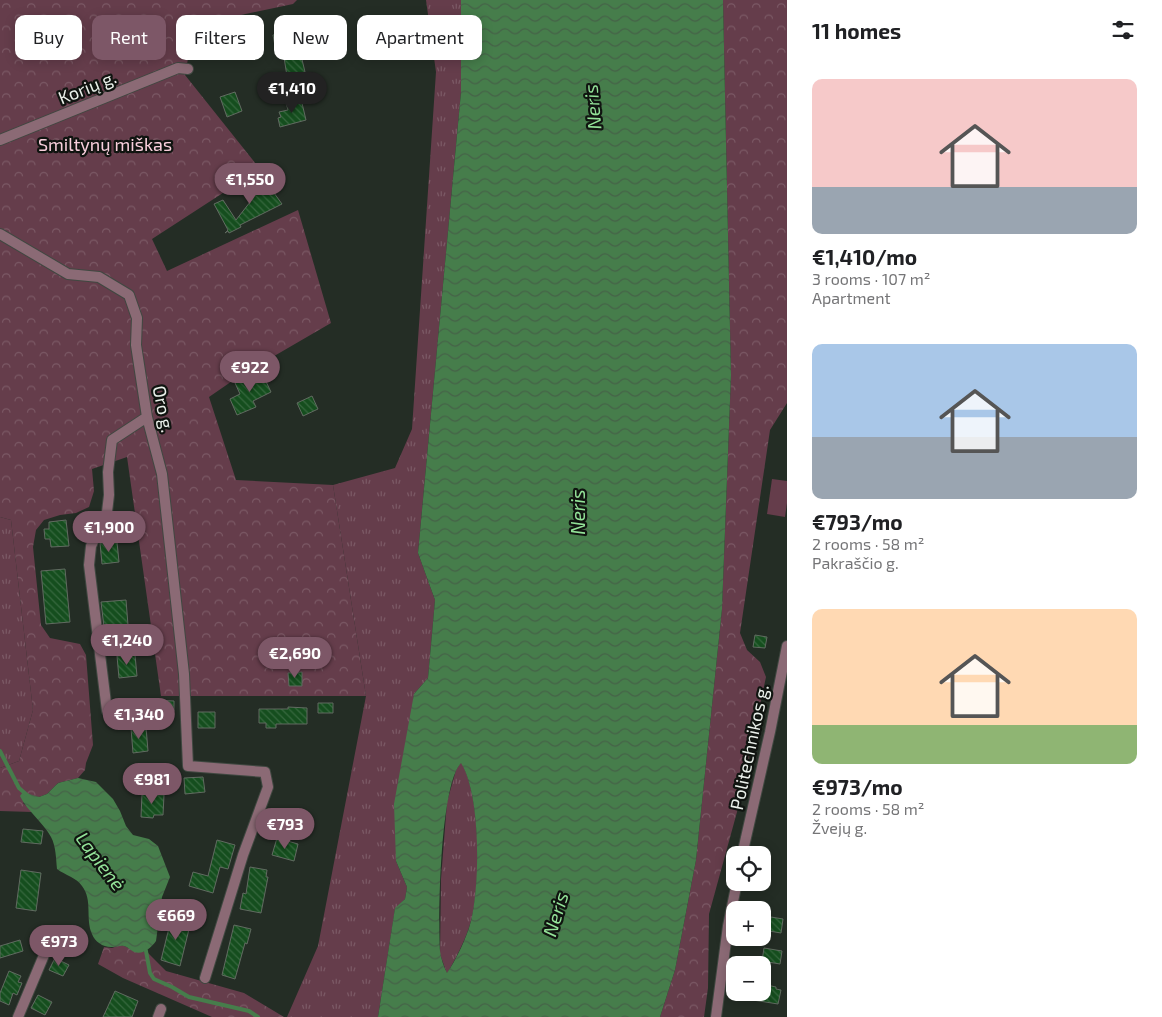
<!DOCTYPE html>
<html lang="en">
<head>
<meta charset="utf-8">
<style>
  :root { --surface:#fff; --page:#f6f6f6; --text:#202124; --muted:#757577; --accent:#7d5767 }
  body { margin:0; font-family:"Exo 2",sans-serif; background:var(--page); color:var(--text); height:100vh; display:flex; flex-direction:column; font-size:19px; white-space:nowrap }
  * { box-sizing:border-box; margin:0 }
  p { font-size:16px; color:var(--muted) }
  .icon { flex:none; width:28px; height:28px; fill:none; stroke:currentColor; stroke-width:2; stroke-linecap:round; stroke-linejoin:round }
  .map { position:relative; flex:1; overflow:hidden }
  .side { display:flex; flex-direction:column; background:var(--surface); width:375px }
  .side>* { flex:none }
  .banner { position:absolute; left:15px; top:15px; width:475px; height:45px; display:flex; gap:10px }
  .controls { position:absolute; left:726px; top:846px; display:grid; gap:10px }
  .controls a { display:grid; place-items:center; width:45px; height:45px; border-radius:10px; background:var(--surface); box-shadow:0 2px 12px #0003; font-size:25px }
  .price { position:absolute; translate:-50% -42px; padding:0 11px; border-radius:18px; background:var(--accent); color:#fff; font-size:16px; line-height:32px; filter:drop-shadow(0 1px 2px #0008) }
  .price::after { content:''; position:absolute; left:50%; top:30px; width:15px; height:11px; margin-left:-8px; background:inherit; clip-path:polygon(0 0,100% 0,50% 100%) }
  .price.on { background:#222; color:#fff }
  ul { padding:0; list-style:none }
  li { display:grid; align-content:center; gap:10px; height:265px; padding:0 25px }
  li span { display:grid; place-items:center; height:155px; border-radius:10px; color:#555 }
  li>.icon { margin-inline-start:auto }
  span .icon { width:90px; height:90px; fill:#fffc; stroke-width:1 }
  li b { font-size:21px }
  h2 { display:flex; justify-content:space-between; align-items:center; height:60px; padding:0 25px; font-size:21px }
  .pill { padding:0 18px; border-radius:10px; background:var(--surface); box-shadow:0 2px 12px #0003; font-size:18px; line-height:45px }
  .pill.on { background:var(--accent); color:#fff }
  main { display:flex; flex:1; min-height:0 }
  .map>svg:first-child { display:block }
  .grass { fill:url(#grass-tufts) }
  .forest { fill:url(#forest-crowns) }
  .garden { fill:#653d4b }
  .water { fill:url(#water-waves); fill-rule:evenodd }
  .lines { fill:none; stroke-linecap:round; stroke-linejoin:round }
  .stream { stroke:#467d4b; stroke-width:4 }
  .building { fill:url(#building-back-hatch); stroke:#616b61 }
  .street-casing { stroke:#404841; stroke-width:12 }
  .street { stroke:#8b6a75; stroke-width:10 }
  .labels { text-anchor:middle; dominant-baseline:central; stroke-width:4.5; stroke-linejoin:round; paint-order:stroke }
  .street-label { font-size:18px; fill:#eaf0ea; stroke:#101410 }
  .park-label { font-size:18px; fill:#f9cfdc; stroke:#101410 }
  .water-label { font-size:19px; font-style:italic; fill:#93e298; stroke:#101410 }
</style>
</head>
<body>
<main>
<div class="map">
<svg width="787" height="1017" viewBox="0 0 787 1017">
  <defs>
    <pattern id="grass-tufts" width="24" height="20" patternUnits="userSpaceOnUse" patternTransform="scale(1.25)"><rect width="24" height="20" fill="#653d4b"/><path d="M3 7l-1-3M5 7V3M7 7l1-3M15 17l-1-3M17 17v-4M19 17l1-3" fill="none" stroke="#7b5965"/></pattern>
    <pattern id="forest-crowns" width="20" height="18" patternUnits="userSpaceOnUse" patternTransform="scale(1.25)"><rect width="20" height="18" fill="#653d4b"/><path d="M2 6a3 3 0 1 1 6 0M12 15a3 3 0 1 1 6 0" fill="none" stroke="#7b5965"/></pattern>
    <pattern id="water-waves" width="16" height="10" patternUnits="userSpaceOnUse" patternTransform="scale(1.25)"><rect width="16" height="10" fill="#467d4b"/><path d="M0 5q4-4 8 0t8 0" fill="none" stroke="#466248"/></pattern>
    <pattern id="building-back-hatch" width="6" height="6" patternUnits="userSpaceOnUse" patternTransform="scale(1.25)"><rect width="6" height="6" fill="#154e1e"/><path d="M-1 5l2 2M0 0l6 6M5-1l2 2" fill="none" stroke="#37683f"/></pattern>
  </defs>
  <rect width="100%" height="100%" fill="#242d25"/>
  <path class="grass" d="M426,0H461V92L418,553L435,600L428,678L414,694L396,861L407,887L405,899L395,909L378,1017H287L318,946L366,696L333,485L395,468L412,429L436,72Z
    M0,517L11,520L33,710L19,761L0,768Z
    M461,762C481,795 481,884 471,921C466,939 456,958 447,974L440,954L441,879L447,802L456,770Z"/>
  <path class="forest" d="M0,0H297L293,4L194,25L185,75L260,169L152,239L167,271L298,210L331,323L238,377L209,397L236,480L333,485L366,696H161L127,457L92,469L94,491L89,507L76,513L60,515L44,520L36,530L33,547L41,625L50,638L80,644L86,655L93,745L86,763L85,770L78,778L58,783L47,794L39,797L31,796L23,803L33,812L0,811V768L19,761L33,710L11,520L0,517Z
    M723,0H787V403L770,430L740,633L747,650L760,662L766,677L737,812L709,914L708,988L704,1017H660L675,970L696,860L722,609L731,375Z
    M120,945C132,947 133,955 146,951L166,971L244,993L284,1017H212L123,978L98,964L104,947L112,948Z"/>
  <path class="garden" d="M772,479L787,481V503L785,517L767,514Z"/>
  <path class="water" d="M461,0H723L731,375L722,609L696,860L675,970L660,1017H378L395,908L405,899L407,887L396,861L394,804L414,694L428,678L435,600L418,553L461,92ZM461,763C481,795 480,884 471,921C467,937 456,960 447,973C444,967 441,959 440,951C438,917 440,785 461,763Z
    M78,778L96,782L113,799L120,811L126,826L133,835L149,839L158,846L170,877L162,897L156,941C151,948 143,955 134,952C130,950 128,947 124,946C120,945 117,947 113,947C104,948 95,942 92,934C85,918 93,900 82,886C77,878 65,875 57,869C56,859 56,846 51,837C43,822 27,811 20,796L23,792L39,797L47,794L58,783Z"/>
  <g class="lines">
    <path class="stream" d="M0,751L19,788L27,795
      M144,946L146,951L150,973L154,979L172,987L189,997L249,1011L258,1017"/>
  </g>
  <path class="building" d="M298,24L299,30L329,25L331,38L302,43L303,46L299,47L305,72L287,76L282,45L275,46L273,35L279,34L278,28Z
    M235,92L242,111L227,117L220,97Z
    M301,99L306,120L280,127L278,118L281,117L279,112L288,110L286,103Z
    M261,175L282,204L240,225L241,227L229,233L228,231L225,233L228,230L214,204L223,200L236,220L254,197L249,180Z
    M261,371L271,392L253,401L256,407L237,415L230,399L240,394L235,383Z
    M312,396L318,409L303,416L297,403Z
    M66,520L69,546L51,547L50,539H45L44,529H49V522Z
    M117,542L119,562L102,564L100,543Z
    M65,569L70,622L46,624L41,571Z
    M126,600L128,625L104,627L101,602Z
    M755,635L767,637L765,648L753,647Z
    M135,655L137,676L119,678L117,656Z
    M302,672V686H289L288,673Z
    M151,700L174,701V711L151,710Z
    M318,703H333V713H318Z
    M288,707L307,708V724H276V728H266V723H259V709H288Z
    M198,712H215V728H198Z
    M146,727L148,751L133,753L131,728Z
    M203,777L205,792L185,794L184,778Z
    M142,794L164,795L163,815H154L153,818L141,817Z
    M23,829L43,831L41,844L21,842Z
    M277,838L298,844L294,861L272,855Z
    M217,840L235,845L228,869L220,867L213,893L189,886L193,872L208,876Z
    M250,867L267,870L266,877H268L261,913L240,909L243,893L246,894Z
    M21,870L41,873L36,911L16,908Z
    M172,916L191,921L180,966L161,960Z
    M771,917L783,919L781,933L769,931Z
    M234,925L251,929L247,944L245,943L235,979L222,975Z
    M20,940L23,951L0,958V946Z
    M764,948L782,951L780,964L762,961Z
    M55,958L69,965L63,976L49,970Z
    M9,971L21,976L18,982L22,983L17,995L13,993L9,1005L0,1001V993Z
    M762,984L776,987V989L781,990L778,1004L740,998V992H762Z
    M115,991L138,1001L132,1017H103Z
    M38,995L52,1002L45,1015L31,1008Z"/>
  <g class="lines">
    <defs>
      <path id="street" d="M0,140L178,68L188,69
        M0,234L68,274L99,277L129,295L137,318L136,345L147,417L162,474L184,674L188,766L265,772L268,787L243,855L205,978
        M107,711L89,565L91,546L107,512L109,495L108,472L112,440L147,417
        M742,855L770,732L787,646
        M18,1017L52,936
        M158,1017L161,1009
        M716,1017L728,926L737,882"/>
    </defs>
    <use href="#street" class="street-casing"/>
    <use href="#street" class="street"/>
  </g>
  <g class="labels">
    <g class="street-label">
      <text transform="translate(87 87) rotate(-22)">Korių g.</text>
      <text transform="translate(164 409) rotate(79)">Oro g.</text>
      <text transform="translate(749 747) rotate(-78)">Politechnikos g.</text>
    </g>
    <g class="park-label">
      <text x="105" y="144">Smiltynų miškas</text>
    </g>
    <g class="water-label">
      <text transform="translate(592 107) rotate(-95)">Neris</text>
      <text transform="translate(577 512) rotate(-90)">Neris</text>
      <text transform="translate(101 861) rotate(53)">Lapienė</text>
      <text transform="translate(555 914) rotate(-73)">Neris</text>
    </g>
  </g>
</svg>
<div class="controls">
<a><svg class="icon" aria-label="locate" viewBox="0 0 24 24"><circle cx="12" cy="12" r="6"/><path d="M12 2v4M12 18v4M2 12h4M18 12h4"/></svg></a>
<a>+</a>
<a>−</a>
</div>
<b class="price on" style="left:292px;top:114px">€1,410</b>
<b class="price" style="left:250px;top:205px">€1,550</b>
<b class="price" style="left:250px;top:393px">€922</b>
<b class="price" style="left:109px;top:553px">€1,900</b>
<b class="price" style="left:127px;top:666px">€1,240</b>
<b class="price" style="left:295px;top:679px">€2,690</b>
<b class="price" style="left:139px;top:740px">€1,340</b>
<b class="price" style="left:152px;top:805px">€981</b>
<b class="price" style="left:285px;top:850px">€793</b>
<b class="price" style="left:176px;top:941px">€669</b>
<b class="price" style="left:59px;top:967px">€973</b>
<div class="banner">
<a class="pill">Buy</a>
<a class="pill on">Rent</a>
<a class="pill">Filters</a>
<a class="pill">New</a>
<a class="pill">Apartment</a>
</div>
</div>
<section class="side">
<h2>11 homes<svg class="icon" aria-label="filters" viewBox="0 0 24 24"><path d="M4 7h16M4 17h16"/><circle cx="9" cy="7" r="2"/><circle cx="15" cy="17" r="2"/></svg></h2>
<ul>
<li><span style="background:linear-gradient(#f6c9c9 70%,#9aa5b1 0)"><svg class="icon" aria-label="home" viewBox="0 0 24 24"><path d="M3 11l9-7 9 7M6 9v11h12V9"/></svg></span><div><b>€1,410/mo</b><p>3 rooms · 107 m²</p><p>Apartment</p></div></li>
<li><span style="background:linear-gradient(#a9c7e8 60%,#9aa5b1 0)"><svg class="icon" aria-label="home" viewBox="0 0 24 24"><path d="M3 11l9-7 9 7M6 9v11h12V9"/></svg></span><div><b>€793/mo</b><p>2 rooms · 58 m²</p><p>Pakraščio g.</p></div></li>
<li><span style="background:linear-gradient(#ffd9b3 75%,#8fb573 0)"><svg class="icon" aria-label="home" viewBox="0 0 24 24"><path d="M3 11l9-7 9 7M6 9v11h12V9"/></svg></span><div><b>€973/mo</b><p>2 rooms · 58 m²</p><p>Žvejų g.</p></div></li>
</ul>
</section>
</main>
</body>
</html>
